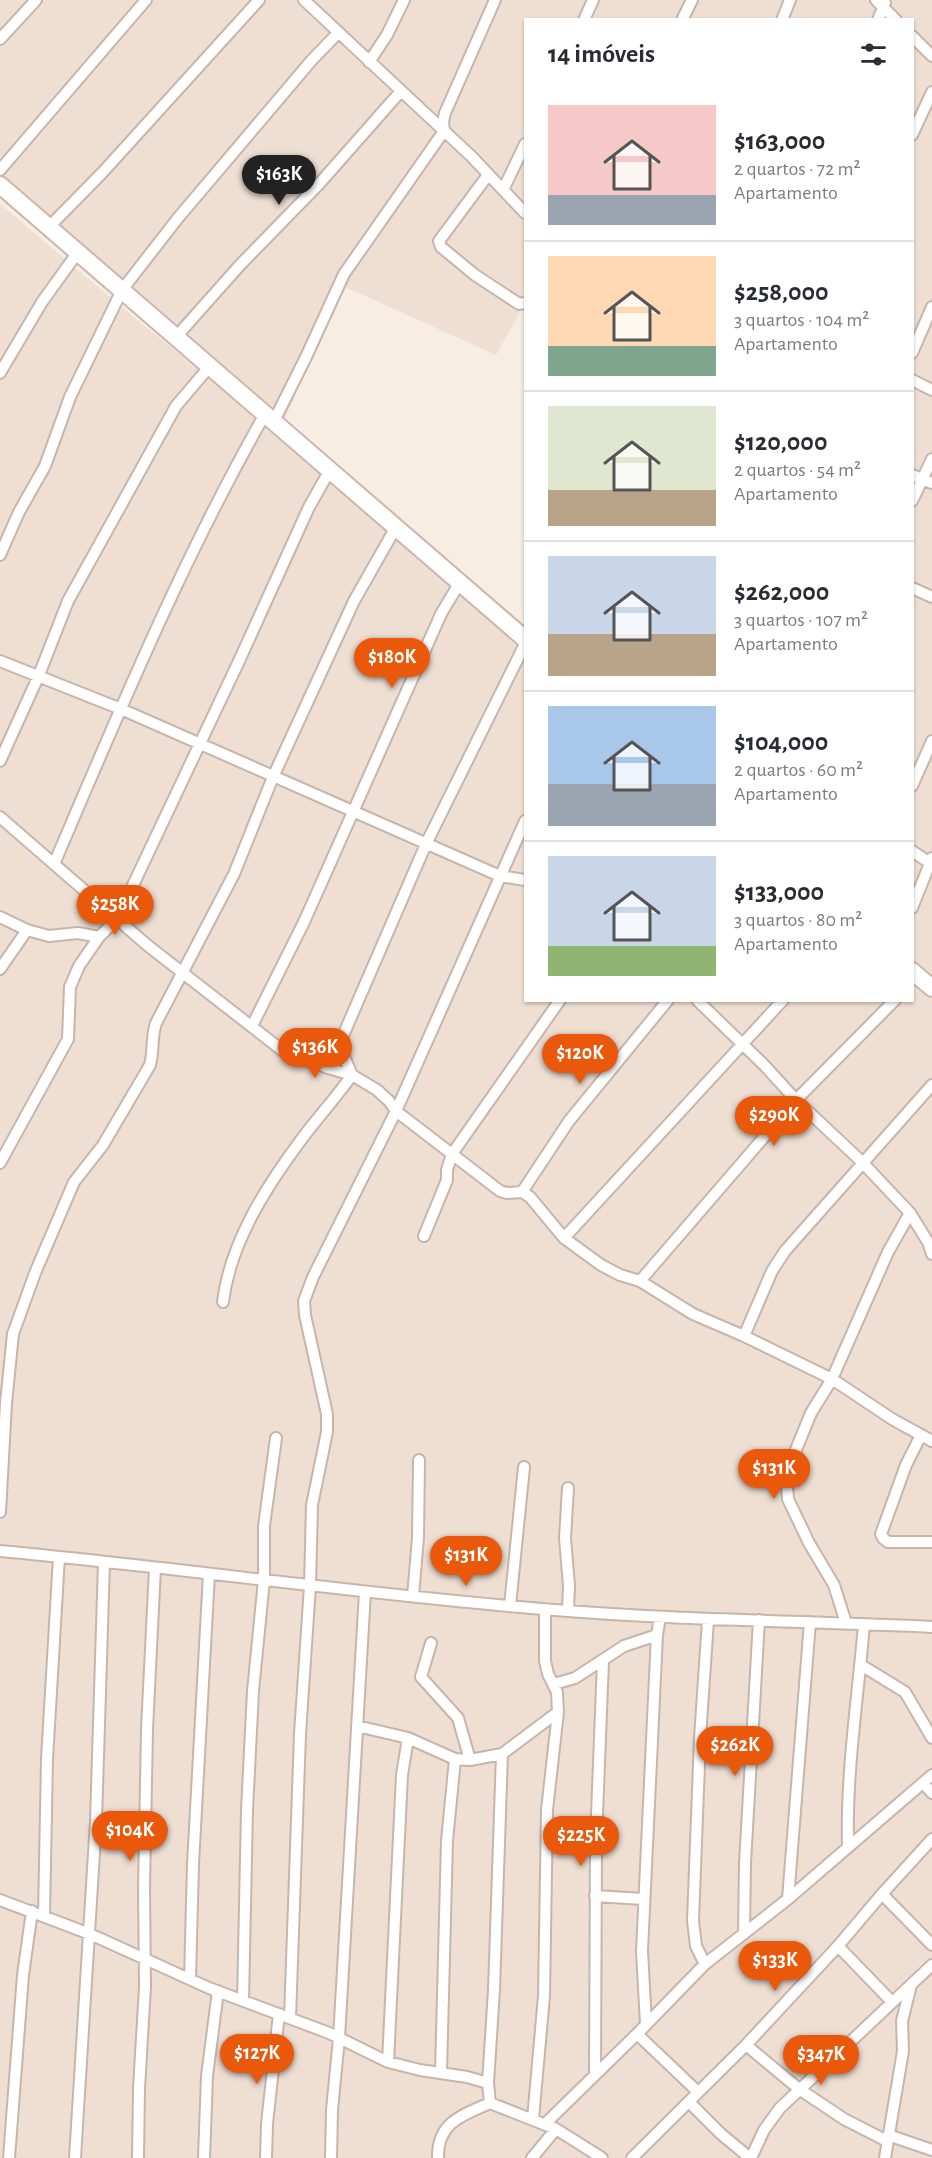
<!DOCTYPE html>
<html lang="pt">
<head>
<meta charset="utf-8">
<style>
  :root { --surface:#fff; --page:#f7f7f7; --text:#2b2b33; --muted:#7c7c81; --line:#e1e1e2; --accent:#ea580c }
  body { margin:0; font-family:"Alegreya Sans",sans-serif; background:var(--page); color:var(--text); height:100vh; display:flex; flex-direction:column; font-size:22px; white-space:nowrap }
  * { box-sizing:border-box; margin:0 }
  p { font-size:20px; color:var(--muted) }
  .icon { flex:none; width:33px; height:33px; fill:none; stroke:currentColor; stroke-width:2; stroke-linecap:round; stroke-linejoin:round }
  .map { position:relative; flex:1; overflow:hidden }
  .panel { position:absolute; left:524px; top:18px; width:390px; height:984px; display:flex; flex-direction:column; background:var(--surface); border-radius:0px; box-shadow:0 2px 4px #0004 }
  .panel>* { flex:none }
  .price { position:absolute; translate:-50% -51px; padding:0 14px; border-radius:21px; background:var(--accent); color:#fff; font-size:20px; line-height:39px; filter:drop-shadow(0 2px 3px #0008) }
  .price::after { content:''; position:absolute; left:50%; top:36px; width:18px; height:14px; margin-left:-9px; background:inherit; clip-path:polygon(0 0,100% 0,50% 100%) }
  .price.on { background:#222; color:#fff }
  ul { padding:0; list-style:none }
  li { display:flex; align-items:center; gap:18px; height:150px; padding:0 24px }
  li+li { border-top:2px solid var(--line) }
  li span { display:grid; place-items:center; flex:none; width:168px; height:120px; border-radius:0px; color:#555 }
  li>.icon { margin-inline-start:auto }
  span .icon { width:72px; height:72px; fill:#fffc; stroke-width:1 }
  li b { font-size:26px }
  h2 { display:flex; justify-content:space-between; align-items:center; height:72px; padding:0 24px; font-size:26px }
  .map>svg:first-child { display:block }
  .residential { fill:#efdfd3 }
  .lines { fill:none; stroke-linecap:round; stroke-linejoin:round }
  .street-casing { stroke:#c7b5ac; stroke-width:14 }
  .secondary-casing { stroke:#ccb6ac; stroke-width:20 }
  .street { stroke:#fff; stroke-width:10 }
  .secondary { stroke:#fff; stroke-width:16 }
</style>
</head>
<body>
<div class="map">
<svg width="932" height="2158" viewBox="0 0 932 2158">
  <rect width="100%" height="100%" fill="#f8ede3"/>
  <path class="residential" d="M0,0H932V976L912,959V20H525V303L496,355L345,287L284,420L0,174Z
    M0,204L136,319L320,466L525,646V1000H912V979L932,997V2158H0Z"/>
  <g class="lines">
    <defs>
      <path id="street" d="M304,0L472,157L525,213
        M876,0L896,20
        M584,20L593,0
        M682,20L692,0
        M782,20L790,0
        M878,20L885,3
        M912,36L932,56
        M0,39L36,0
        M369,62L387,35L404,0
        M912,135L932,92
        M0,170L146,0
        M488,175L439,241L441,247L475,275L519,304L525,303
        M503,190L525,144
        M49,227L102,173L259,0
        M176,337L240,265L319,184L401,91
        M912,353L932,307
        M0,373L42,302L78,252
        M912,380L932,390
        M274,421L306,357L344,274L444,131L443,122L445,113L495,0
        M912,475L932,483
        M912,501L932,459
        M0,555L19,512L45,466L70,397L122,290L178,218L311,61L338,33
        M912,588L932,597
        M0,661L121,709L500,876L525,880
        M0,761L39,675L68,601L176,406L210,366
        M912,786L932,741
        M0,817L147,945L283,1051L328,1068L352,1075L377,1090L389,1101L396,1111L500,1191L507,1193L522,1192L530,1197L564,1238L601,1265L620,1275L640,1281L693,1314L744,1336L832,1379L892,1419L932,1441
        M912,851L930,863
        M54,864C119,712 183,558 265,414
        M912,908L932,858
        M0,917L27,930L49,936L78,933L99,937
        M0,969L27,930
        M697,1000L765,1066L796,1100L862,1162L910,1213L928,1242L932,1254
        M252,1026L304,922L441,614L460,582
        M0,1163L68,1039L70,987L79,966L99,937L117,919L239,661L309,507L330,470
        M522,1192L569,1121L668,1000
        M424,1236L447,1180V1170L452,1154L560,1000
        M564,1238L783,1000
        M640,1281L796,1100L895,1000
        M223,1302C230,1243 266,1187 301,1140C317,1118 336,1098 352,1075L340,1047L342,1038L426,844L525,644
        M744,1336L772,1271L785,1251L932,1085
        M921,1435L906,1465L881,1534L883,1538L888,1542H932
        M0,1512L6,1403L13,1334L35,1273L74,1182L103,1145L150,1065C154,1050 151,1038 156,1023L234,874L273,777L354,601L396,527
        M0,1551C181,1568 361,1594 542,1609C672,1620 802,1621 932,1627
        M413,1596L418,1538L419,1460
        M510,1606L524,1467
        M568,1610L569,1586L565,1538L568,1488
        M846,1623L834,1585L809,1543L788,1499L786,1474L811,1413L832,1379L888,1252L910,1213
        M431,1643L421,1677L458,1718L470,1760
        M861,1665L905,1692L932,1738
        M554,1684L575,1678L624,1646L657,1635
        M357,1726L408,1738L455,1759L470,1760L502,1754L558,1712
        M923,1783L932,1793
        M848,1846C846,1771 858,1698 864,1624
        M882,1894L932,1945
        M595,1896L643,1899
        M788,1899L810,1622
        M0,1900L90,1934L209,1988L329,2033L388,2062L420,2070L467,2077L488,2083L490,2103L556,2129L602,2158
        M44,1916L47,1759L59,1557
        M744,1934L745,1863L759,1620
        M838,1946L892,2002
        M705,1964L696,1946L693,1921L700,1738L708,1620
        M190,1979L193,1864L209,1574
        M243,2001L247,1810L253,1691L264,1580V1526L276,1438
        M290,2018L300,1734L310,1586L312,1505L327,1432V1414L305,1315L304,1301L313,1277L396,1111L525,821
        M646,2024L642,1951L657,1635L660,1617
        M637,2034L698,2092
        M746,2045L799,2089L844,2119L887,2141
        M388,2062L402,1775L408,1738
        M441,2072L447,1841L455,1759
        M595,2075L596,1840L603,1661
        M488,2083L494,1990L502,1754
        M689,2102L721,2134L750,2158
        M533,2119L544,1996L547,1810L558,1712L557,1692L548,1674L545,1661V1609
        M545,2124L637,2034L705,1964L788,1899L932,1775
        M888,2135L932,2150
        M9,2158L23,1975L32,1911
        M75,2158L96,1821L104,1562
        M138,2158L139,2088L145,1987L144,1888L147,1729L155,1568
        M204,2158L207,2076L218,1991
        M266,2158L267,2124L279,2014
        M331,2158L332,2110L339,2038L365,1592
        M438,2158C437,2122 463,2115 490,2103
        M532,2158L556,2129
        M632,2158L746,2045L838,1946L882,1894L932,1839
        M751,2158L764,2130L780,2108L932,1965
        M885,2158L903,2051L902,2021L911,1985"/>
      <path id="secondary" d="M0,185L525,639
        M912,971L932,988"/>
    </defs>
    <use href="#street" class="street-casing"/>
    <use href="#secondary" class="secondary-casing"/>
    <use href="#street" class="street"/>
    <use href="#secondary" class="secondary"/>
  </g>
</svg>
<b class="price on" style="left:279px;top:206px">$163K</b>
<b class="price" style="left:392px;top:689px">$180K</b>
<b class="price" style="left:115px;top:936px">$258K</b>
<b class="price" style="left:315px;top:1079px">$136K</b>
<b class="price" style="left:580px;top:1085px">$120K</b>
<b class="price" style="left:774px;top:1147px">$290K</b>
<b class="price" style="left:774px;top:1500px">$131K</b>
<b class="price" style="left:466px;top:1587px">$131K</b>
<b class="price" style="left:735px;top:1777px">$262K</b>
<b class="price" style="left:130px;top:1862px">$104K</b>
<b class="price" style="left:581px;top:1867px">$225K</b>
<b class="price" style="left:775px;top:1992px">$133K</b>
<b class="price" style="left:257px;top:2085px">$127K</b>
<b class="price" style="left:821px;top:2086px">$347K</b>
<section class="panel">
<h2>14 imóveis<svg class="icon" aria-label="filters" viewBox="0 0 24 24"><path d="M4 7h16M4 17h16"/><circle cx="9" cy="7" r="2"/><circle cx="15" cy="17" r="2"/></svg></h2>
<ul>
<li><span style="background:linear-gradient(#f6c9c9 75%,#9aa5b1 0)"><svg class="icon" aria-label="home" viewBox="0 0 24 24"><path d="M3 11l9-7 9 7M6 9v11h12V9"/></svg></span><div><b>$163,000</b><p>2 quartos · 72 m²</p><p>Apartamento</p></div></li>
<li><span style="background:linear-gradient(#ffd9b3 75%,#7fa58c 0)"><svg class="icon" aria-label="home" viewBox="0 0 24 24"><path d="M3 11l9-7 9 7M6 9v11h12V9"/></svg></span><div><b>$258,000</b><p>3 quartos · 104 m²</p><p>Apartamento</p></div></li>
<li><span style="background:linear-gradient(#dfe7d0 70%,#b9a48a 0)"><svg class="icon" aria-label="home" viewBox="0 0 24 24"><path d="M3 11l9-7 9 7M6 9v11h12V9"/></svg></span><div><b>$120,000</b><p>2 quartos · 54 m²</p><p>Apartamento</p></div></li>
<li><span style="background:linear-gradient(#c9d6e8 65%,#b9a48a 0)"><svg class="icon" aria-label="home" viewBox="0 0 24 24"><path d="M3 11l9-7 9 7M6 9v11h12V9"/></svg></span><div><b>$262,000</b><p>3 quartos · 107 m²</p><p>Apartamento</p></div></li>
<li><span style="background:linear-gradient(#a9c7e8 65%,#9aa5b1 0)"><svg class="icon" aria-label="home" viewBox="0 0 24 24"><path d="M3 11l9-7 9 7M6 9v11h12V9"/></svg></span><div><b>$104,000</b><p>2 quartos · 60 m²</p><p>Apartamento</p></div></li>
<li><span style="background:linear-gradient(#c9d6e8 75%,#8fb573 0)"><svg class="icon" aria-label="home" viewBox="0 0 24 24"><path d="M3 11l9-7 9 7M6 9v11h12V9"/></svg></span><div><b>$133,000</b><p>3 quartos · 80 m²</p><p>Apartamento</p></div></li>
</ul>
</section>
</div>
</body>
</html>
